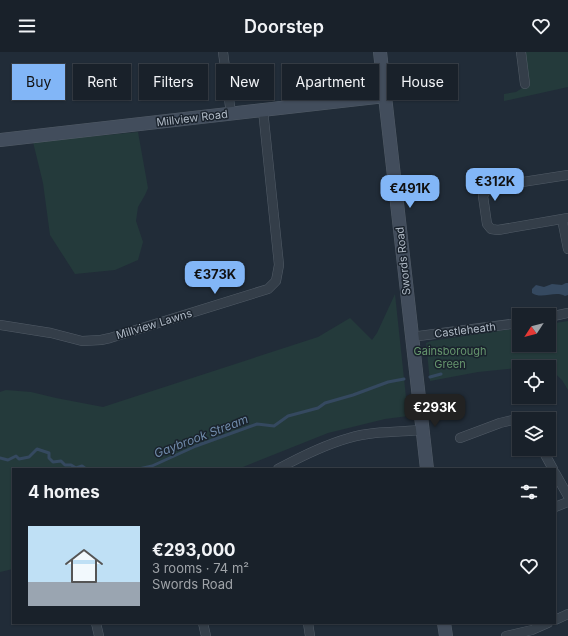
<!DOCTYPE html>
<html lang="en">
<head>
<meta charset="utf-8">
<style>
  :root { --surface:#19212a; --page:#262e36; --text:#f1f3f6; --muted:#9fa3a8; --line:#373e47; --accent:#82b6f7 }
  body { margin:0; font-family:Inter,sans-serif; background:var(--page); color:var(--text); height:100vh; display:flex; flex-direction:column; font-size:15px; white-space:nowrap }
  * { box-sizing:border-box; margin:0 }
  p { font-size:13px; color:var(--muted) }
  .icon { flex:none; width:22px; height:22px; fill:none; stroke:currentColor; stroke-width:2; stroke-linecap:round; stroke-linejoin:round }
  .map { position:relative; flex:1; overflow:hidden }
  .sheet { position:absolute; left:12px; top:416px; width:544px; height:156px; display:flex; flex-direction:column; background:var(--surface); border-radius:0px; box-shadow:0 1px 3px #0004,0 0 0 1px var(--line) }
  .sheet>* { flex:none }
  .guide { position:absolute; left:12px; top:12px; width:544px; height:36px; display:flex; gap:8px }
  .needle { width:26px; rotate:234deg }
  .tools { position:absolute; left:512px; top:256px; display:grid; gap:8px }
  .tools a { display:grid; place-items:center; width:44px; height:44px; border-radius:0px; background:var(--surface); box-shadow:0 1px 3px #0004,0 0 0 1px var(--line); font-size:20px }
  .price { position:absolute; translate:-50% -34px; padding:0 9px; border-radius:8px; background:var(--accent); color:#111; font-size:13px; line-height:26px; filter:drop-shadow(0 1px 2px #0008) }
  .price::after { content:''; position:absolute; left:50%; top:24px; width:12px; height:9px; margin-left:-6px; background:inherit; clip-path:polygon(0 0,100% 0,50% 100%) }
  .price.selected { background:#222; color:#fff }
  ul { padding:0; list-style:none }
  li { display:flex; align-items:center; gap:12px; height:100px; padding:0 16px }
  li span { display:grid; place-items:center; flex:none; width:112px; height:80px; border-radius:0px; color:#555 }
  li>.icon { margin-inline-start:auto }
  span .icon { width:48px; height:48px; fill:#fffc; stroke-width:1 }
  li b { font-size:17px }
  h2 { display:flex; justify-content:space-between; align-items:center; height:48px; padding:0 16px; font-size:17px }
  .tag { padding:0 14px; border-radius:0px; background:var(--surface); box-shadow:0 1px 3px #0004,0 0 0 1px var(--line); font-size:14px; line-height:36px }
  .tag.selected { background:var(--accent); color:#111 }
  header { display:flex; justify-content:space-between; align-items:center; height:52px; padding:0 16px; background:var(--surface); font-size:18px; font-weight:600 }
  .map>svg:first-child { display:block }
  .green { fill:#243a3b }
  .water { fill:#354960 }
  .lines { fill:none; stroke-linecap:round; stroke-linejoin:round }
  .stream { stroke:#354960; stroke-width:3 }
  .street-casing { stroke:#525c67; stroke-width:10 }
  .secondary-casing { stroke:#525c67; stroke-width:14 }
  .street { stroke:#343e49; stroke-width:9 }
  .secondary { stroke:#424d5c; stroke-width:13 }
  .labels { text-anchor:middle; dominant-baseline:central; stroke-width:3; stroke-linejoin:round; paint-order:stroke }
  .street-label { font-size:11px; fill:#afb9c5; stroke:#1a232d }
  .park-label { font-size:11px; fill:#66966e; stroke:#1a232d }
  .water-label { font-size:12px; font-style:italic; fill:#708baa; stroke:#1a232d }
</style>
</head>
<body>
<header><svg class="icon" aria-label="menu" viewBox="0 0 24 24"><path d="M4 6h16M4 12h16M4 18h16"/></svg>Doorstep<svg class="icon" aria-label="heart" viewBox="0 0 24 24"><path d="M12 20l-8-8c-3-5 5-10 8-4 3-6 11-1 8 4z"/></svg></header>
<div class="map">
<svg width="568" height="584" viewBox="0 0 568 584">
  <rect width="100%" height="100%" fill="#212c38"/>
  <path class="green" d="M524,0H568V35L504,49V42L516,40L527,33Z
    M138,80L148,136L145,143L138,155L136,169L143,190L138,208L115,218L75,222L50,183L43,131L33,90Z
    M395,242L408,364L385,367L328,381L238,417H13V517L0,520V340L6,338L31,340L56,346L103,355L318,285L350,266L372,288L377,281Z
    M568,269V338L562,328L546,313L478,320L430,329L426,291L431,289L519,276V293H549V272Z"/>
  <path class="water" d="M566,231H568V243L565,244C555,238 542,248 532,241V237L536,233L544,235L552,232L562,233Z"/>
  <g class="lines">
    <path class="stream" d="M430,325L441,322
      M0,406L8,408L16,404L19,407L29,405L37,397L49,401V406L53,410L61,409L65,413H71L76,416L82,414L86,417
      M139,417L152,414L196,394L257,372L274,374L288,364L318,356L325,351L353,343L388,330L404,327"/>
    <defs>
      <path id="street" d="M223,0L231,62
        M521,0L525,32
        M568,123L490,135L486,139L483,144L487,172L491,177L498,178L568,166
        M562,167L568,197
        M549,265L568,261
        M0,273L51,281L82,289L101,288L110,286L268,237L276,229L279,213L263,58
        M411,285L519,271
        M460,386L500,371L521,366L522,367
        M542,397L553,417
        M278,417C300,405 324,393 349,386C372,379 398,380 423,378
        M555,421L568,444
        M555,455L568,450
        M555,568L568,562
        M96,571L99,584
        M203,571L206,584
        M308,571L310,584
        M506,584L532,578L548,571"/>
      <path id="secondary" d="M380,0L427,417
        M0,88L385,44
        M444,571L446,584"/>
    </defs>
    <use href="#street" class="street-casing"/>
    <use href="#secondary" class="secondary-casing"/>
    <use href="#street" class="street"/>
    <use href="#secondary" class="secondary"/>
  </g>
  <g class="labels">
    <g class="street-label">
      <text transform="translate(192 66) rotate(-7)">Millview Road</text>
      <text transform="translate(403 209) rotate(-96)">Swords Road</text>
      <text transform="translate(154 272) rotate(-17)">Millview Lawns</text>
      <text transform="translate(465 278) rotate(-7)">Castleheath</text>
    </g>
    <g class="park-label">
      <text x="450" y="299">Gainsborough<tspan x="450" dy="13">Green</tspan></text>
    </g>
    <g class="water-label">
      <text transform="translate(201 384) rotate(-21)">Gaybrook Stream</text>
    </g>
  </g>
</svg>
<div class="tools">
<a><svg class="needle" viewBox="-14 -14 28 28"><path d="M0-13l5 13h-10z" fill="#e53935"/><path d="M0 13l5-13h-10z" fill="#9fa3a8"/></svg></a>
<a><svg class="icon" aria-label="locate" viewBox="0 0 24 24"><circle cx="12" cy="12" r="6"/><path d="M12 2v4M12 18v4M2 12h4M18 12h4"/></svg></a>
<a><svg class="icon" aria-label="layers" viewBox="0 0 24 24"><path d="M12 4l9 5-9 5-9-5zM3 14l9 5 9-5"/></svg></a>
</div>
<b class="price" style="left:495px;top:150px">€312K</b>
<b class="price" style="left:410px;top:157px">€491K</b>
<b class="price" style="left:215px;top:243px">€373K</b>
<b class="price selected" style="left:435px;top:376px">€293K</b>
<div class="guide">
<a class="tag selected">Buy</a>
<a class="tag">Rent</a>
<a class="tag">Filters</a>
<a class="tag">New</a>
<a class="tag">Apartment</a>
<a class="tag">House</a>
</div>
<section class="sheet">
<h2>4 homes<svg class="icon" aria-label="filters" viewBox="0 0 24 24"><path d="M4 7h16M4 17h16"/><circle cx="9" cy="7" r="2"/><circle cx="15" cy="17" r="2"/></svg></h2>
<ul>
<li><span style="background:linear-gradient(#bfe0f5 70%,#9aa5b1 0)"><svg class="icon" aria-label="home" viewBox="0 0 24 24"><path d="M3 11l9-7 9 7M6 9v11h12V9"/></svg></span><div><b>€293,000</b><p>3 rooms · 74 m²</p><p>Swords Road</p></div><svg class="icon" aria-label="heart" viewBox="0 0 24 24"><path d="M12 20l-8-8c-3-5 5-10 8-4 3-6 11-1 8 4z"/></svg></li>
</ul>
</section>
</div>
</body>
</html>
